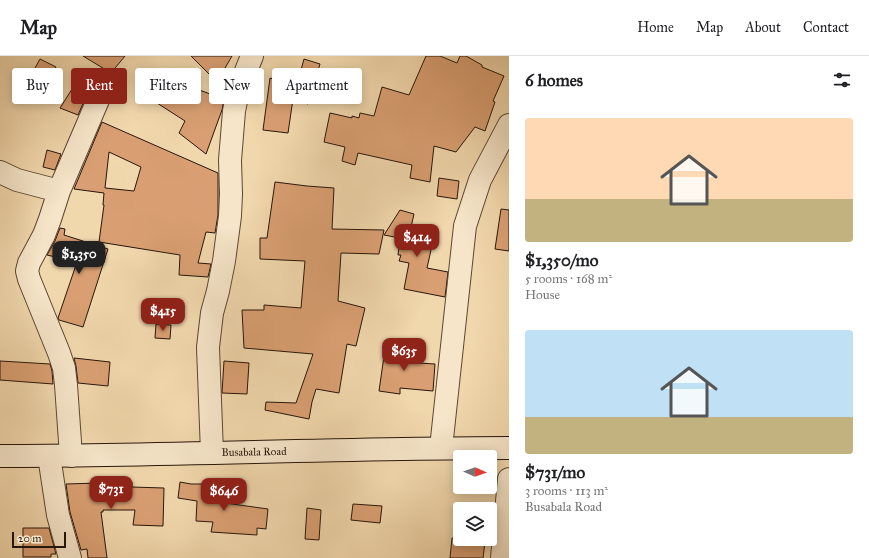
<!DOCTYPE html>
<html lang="en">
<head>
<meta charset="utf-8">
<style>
  :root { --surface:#fff; --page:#f6f6f6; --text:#202124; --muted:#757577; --line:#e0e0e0; --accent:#8f2418 }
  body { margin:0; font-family:"IM FELL Great Primer",serif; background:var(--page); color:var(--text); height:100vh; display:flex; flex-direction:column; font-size:15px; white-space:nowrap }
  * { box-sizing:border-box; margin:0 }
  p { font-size:13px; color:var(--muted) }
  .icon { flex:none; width:22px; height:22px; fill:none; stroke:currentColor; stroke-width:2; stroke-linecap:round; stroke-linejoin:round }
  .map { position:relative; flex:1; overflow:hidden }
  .sheet { display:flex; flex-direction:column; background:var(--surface); width:360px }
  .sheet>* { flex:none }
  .hud { position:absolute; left:12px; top:12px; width:380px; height:36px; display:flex; gap:8px }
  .needle { width:26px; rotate:92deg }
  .buttons { position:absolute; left:453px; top:394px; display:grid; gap:8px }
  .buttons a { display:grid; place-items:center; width:44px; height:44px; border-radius:4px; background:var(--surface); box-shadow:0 2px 10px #0003; font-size:20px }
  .scale { position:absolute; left:12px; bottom:10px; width:54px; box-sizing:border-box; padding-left:4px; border:2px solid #27160b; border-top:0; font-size:11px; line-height:14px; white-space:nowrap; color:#27160b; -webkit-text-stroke:3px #f6e5c9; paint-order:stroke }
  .price { position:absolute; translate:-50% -34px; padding:0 9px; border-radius:8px; background:var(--accent); color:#fff; font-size:13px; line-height:26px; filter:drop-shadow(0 1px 2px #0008) }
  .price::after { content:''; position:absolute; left:50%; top:24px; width:12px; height:9px; margin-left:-6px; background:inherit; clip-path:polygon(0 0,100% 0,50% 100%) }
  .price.selected { background:#222; color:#fff }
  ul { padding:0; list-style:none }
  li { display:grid; align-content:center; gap:8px; height:212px; padding:0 16px }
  li span { display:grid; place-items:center; height:124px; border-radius:4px; color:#555 }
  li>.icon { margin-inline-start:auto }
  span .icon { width:72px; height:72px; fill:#fffc; stroke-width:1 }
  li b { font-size:17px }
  h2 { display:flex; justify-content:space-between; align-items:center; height:48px; padding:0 16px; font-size:17px }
  .chip { padding:0 14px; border-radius:4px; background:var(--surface); box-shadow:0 2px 10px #0003; font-size:14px; line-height:36px }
  .chip.selected { background:var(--accent); color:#fff }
  header { display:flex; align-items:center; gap:24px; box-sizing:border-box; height:56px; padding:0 20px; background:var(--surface); border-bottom:1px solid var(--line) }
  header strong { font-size:19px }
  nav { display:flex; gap:22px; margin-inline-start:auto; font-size:14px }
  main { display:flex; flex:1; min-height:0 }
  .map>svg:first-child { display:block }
  .building { fill:#d99f72; stroke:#27160b; fill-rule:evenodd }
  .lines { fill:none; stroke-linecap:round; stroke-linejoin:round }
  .street-casing { stroke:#5a4633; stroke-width:24 }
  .secondary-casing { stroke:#27160b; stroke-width:24 }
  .street { stroke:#f6e5c9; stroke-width:22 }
  .secondary { stroke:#f6e5c9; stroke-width:22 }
  .labels { text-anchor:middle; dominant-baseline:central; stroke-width:4; stroke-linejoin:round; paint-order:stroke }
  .street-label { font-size:11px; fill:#27160b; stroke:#f6e5c9 }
</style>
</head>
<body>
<header>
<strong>Map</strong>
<nav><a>Home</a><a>Map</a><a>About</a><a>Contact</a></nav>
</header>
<main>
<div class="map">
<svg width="509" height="502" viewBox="0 0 509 502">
  <rect width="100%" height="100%" fill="#f1d7ac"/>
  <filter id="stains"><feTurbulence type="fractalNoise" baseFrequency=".005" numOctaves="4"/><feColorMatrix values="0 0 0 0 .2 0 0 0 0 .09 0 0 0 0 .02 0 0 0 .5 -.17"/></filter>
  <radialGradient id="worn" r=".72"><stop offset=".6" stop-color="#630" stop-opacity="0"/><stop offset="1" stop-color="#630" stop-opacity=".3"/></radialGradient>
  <path class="building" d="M83,0H125L111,17Z
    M191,0H232L217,26Z
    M426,0H440L457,7L460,0H466L482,9V11L504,20L493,45L495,46L485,75L475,71L456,96L434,90L430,126L410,122L412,109L358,97L355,109L342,105L345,91L324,86L330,57L352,62V60L359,62L360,57L374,60L382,31L409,39Z
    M40,3L56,11L38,43L23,34Z
    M304,3L320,8L308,48L293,43L288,77L263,74L270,22L294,30L293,43Z
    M153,18L179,31L180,27L224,43L222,54L206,98L179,77L185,65L143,38Z
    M74,30L88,36L78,59L60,52Z
    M102,66L218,117V159L215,177L206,176L198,207L211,208L208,221L179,219L180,199L99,186L104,149H103L104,137L74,133ZM109,96L141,111L134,135L105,132Z
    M47,94L61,98L55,114L43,111Z
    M439,122L459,125L457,143L437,140Z
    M275,126L307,130L334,132L332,173L384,174L379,198L341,197L338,245L365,252L356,290L347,288L339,337L316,333L312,346L309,363L265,354L266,346L296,347L313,298L244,292L242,254H264V249L301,252L305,205L260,203V182H267Z
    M501,153L509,154V195L495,193Z
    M400,154L414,158L409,180L433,185L427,212L448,216L445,241L404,233L409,207L399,205L401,199H398L400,182L384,179Z
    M60,172L65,173L64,179L108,193L83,271L59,264L58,262L77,206L47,199L55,185Z
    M156,268L171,269L170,283L155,282Z
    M386,286L406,289L402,306L435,308L433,335L400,332V338L379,335Z
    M74,302L110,306L108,330L78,327L76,310Z
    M0,305L50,308L52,315L53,328L0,324Z
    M224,305L249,307L247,338L222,337Z
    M132,426V431L164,432L163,470L133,469L135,454H103V456H101L107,502H88L87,493L81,494L70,456L66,428Z
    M180,426L191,428H212L211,445L268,453L266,473L257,472V479L211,476L213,466L196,465L197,445L178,442Z
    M353,448L382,450L380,467L351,464Z
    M307,452L321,454L319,484L305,483Z
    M23,472H49L56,498H51V501H23Z
    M452,482L485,486L483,502H450Z"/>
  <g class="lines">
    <defs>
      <path id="street" d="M0,116L17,124L59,135
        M441,392L465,170L480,124L509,69
        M212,397L208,291L212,257L218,235L224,205L230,160L231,138L230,104L234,55L238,35L252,0
        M49,400L58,459L70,502
        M71,400L66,329L64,312L59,297L29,223L27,215L29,207L44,179L50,163L59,135L101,37
        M502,502L509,423"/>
      <path id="secondary" d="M0,400C170,400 339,392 509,392"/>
    </defs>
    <use href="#street" class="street-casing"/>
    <use href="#secondary" class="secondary-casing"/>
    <use href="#street" class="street"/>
    <use href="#secondary" class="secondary"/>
  </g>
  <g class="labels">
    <g class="street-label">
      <text transform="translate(254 396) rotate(-1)">Busabala Road</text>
    </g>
  </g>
  <rect width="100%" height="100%" filter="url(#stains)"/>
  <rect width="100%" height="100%" fill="url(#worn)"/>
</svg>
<div class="buttons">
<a><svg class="needle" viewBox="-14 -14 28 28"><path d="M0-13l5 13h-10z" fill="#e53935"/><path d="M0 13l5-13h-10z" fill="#757577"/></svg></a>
<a><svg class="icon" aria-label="layers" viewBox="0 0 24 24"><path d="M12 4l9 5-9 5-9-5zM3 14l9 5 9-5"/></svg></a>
</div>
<div class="scale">20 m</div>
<b class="price" style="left:417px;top:202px">$414</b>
<b class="price selected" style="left:79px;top:219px">$1,350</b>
<b class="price" style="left:163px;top:276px">$415</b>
<b class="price" style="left:404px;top:316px">$635</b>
<b class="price" style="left:111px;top:454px">$731</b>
<b class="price" style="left:224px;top:456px">$646</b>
<div class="hud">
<a class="chip">Buy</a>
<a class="chip selected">Rent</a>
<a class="chip">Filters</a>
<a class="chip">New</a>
<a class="chip">Apartment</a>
</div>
</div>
<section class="sheet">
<h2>6 homes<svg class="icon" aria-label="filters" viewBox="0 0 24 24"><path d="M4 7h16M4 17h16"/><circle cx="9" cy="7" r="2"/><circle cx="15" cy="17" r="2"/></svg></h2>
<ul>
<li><span style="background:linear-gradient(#ffd9b3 65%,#c2b280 0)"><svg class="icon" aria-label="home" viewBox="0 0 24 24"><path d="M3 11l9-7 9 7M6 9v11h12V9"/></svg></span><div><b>$1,350/mo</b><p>5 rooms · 168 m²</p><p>House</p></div></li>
<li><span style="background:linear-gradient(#bfe0f5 70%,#c2b280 0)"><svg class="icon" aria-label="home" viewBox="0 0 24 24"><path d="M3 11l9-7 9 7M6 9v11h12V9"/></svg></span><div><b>$731/mo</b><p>3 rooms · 113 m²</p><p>Busabala Road</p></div></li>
</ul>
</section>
</main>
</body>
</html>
